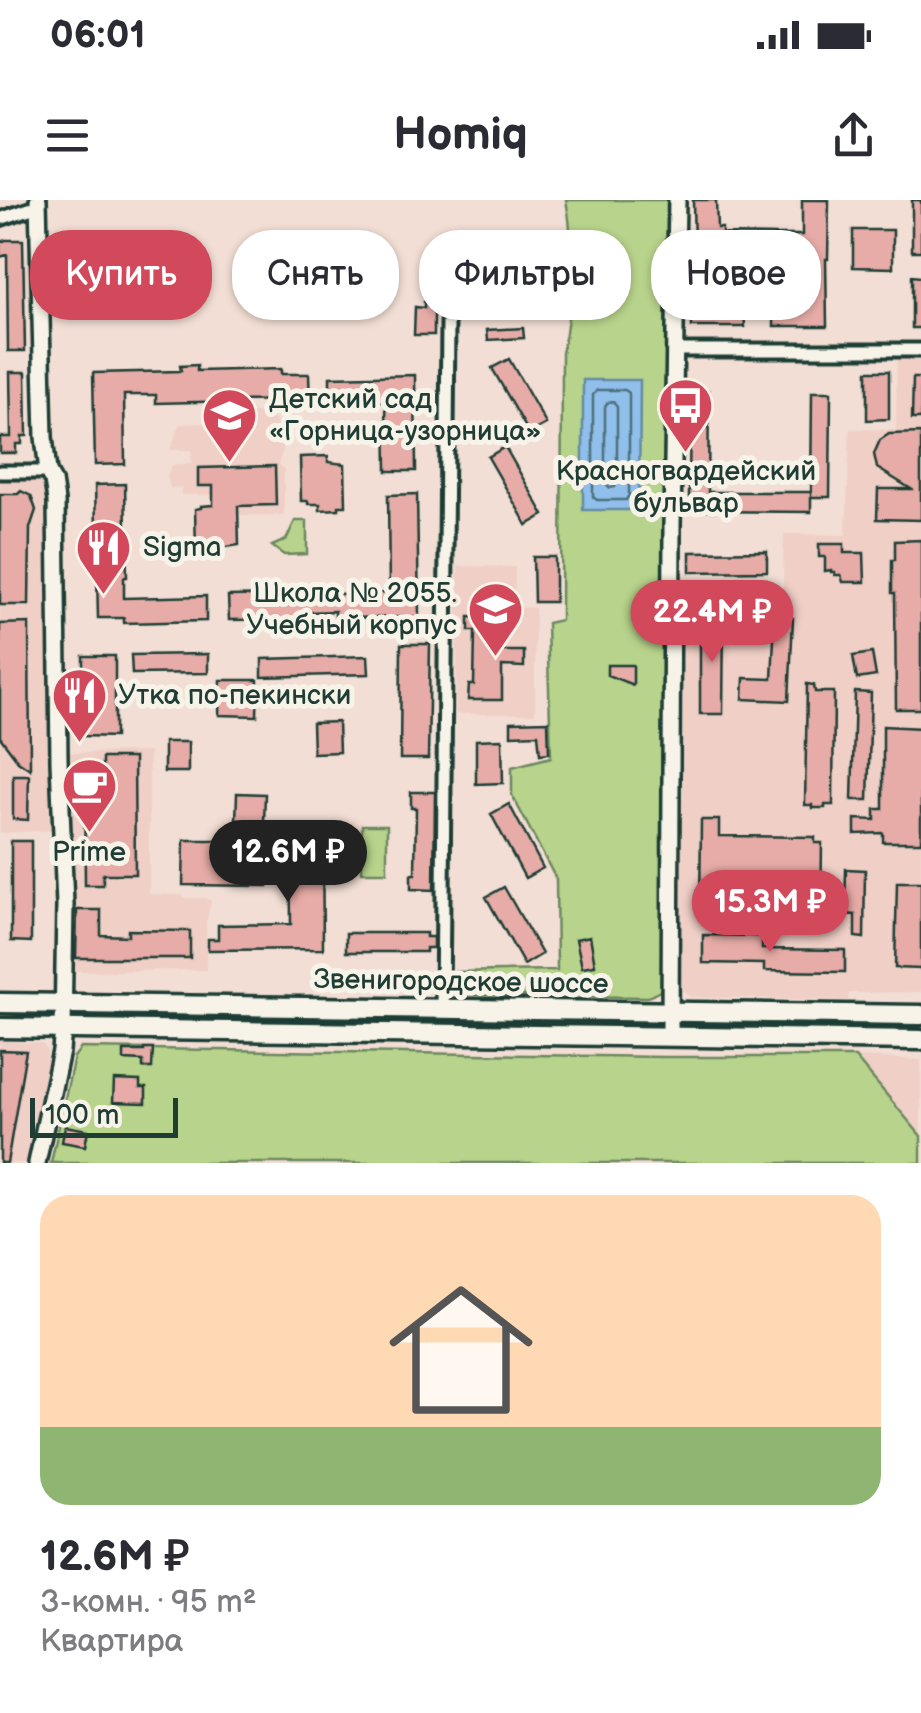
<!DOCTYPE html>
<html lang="ru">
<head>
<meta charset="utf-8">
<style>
  :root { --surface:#fff; --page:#f7f7f7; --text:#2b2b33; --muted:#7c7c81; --line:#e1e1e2; --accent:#d1495b }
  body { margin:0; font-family:"Balsamiq Sans",sans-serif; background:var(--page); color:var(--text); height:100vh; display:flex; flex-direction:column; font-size:38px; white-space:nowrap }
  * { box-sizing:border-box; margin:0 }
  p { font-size:32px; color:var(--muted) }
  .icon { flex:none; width:55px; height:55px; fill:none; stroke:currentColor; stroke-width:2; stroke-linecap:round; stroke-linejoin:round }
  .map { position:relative; height:963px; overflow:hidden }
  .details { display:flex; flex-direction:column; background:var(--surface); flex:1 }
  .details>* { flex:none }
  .banner { position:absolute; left:30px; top:30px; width:862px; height:90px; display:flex; gap:20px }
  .scale { position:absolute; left:30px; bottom:25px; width:148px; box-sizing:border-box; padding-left:10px; border:5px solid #1f3d34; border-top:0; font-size:28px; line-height:35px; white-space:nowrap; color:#1f3d34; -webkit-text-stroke:8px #f7f3e8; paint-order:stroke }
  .price { position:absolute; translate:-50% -85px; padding:0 22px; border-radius:35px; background:var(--accent); color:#fff; font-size:32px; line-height:65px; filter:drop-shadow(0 2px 5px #0008) }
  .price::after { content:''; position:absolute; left:50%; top:60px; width:30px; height:22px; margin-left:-15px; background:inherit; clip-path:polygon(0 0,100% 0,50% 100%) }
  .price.selected { background:#222; color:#fff }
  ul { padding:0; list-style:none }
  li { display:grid; align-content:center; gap:20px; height:530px; padding:0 40px }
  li+li { border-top:2px solid var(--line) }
  li span { display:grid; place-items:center; height:310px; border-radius:30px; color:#555 }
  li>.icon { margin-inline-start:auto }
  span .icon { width:180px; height:180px; fill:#fffc; stroke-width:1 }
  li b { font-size:42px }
  .chip { padding:0 35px; border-radius:40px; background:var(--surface); box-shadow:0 2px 8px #0004; font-size:35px; line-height:90px }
  .chip.selected { background:var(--accent); color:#fff }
  .status { display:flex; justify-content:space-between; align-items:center; height:70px; padding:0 50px; background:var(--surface); direction:ltr }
  .status svg { height:28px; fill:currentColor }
  header { display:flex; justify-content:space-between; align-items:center; height:130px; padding:0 40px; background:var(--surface); font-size:45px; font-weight:800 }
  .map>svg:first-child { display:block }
  .built { fill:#efcfc6 }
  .green { fill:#b8d38b; stroke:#6c8860; stroke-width:2.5 }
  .water { fill:#91bfeb; stroke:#638ba2; stroke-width:2.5 }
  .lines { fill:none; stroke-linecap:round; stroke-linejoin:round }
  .shore { stroke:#4d717d; stroke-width:2.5 }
  .building { fill:#e7aca7; stroke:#1f3d34; stroke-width:2.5 }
  .street-casing { stroke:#1f3d34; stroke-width:19 }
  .secondary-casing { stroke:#1f3d34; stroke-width:22 }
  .primary-casing { stroke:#1f3d34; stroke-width:25 }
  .street { stroke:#f7f3e8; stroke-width:11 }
  .secondary { stroke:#f7f3e8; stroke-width:15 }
  .primary { stroke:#f7f3e8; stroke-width:18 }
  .labels { text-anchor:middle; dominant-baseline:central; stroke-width:10; stroke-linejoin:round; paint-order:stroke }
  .poi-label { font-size:28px; fill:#1f3d34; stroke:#f7f3e8; text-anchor:start }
  .street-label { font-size:28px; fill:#1f3d34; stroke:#f7f3e8 }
</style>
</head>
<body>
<div class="status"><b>06:01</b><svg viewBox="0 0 49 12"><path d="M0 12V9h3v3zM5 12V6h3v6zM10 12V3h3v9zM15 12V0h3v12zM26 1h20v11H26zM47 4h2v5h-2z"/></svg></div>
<header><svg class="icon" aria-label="menu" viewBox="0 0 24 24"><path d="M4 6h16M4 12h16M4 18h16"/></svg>Homiq<svg class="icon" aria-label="share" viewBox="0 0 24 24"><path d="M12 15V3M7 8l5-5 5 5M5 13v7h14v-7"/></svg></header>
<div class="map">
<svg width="921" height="963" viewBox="0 0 921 963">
  <rect width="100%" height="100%" fill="#f2ded4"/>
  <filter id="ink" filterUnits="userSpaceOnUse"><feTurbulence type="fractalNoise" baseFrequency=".01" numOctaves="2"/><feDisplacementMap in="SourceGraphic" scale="20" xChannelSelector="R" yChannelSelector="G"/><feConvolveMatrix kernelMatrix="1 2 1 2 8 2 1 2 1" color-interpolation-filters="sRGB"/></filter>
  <g filter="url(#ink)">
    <path class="built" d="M897,155L921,156V792L849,793L848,800L691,797L682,788L681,781L684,392L783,393L784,334L846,335L850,229L896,230Z
      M239,213H266L283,228V251L279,260V265L284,270V315H238V303L213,301L212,295H181V288H170L167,276L172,265L192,264L191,250H170L180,224L225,223Z
      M0,277L42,278L48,284L56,630L0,633Z
      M458,366L515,367V407L535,408V514H456Z
      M149,552V694L183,695L184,698H205L211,701L206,723V770L69,771L64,553Z
      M0,841L37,843L42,844L47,850V865L28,963H0Z
      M855,857L921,860V936L917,931Z"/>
    <path class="green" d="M566,0H667L663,779L660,791L648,797L462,795L454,794L449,790L447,772L557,770L556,679L512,595V567L551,557L547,423L561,420L562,153C572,109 575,44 566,0Z
      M295,321H307V354L284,355L272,346L286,340Z
      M362,625H387V672H362Z
      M81,848L665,857H855L921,936V963H51L74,857Z"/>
    <path class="water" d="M583,180H640L639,310H583Z"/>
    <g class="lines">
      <path class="shore" d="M597,190H625L629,193V295L626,300H597L593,297V195Z
        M613,202L617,207V283L615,287L610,288L605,283V207L607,203Z"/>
    </g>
    <path class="building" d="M693,0H716L717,28H722V34L775,35H802V0H829L828,59H826L827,126H774V105H807L806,59L788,58V63H757V53H735V47L694,48Z
      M912,0H921V51H912Z
      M853,30H893V68L853,67Z
      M6,40H23L25,151H8L7,55L0,57V42Z
      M497,47H519V79H557V106H478V81H491V77H497Z
      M691,75H712V107H744L745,127H692Z
      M912,76L921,77V128H912Z
      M424,102H434V135H414L415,107L424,108Z
      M523,128L524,138L488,140L487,130Z
      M509,159L546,224L529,233L492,168Z
      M197,165V171L281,169V174H309L310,206L282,207V200L156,203V195H124L125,264L95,265L93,173L181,171L180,166Z
      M867,171H889V219L867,220Z
      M10,172H26L27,236H22V244H16V253H0V237H11Z
      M415,175L416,271H387L386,201L330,202V177Z
      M913,178H921V219H912Z
      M690,191H709L708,292H811V312L708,311V297H689Z
      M812,192H831L830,297H811Z
      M921,233V320L877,319L878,289H911L877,268L874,254L880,240L889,234Z
      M505,247L544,315L527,325L488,257Z
      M328,256V262L345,264L346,306H339V309L320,310V304H308V301H301L300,257Z
      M275,266L276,305L238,306L239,345L220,348V353L201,354V351H196L195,309L201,308V306L213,305V286H198V268Z
      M125,284L127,377H124V398L206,396V421L124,423V418H98L95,285Z
      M21,291L31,296L36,310L30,328L29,405H0V294H18Z
      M417,294L419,417L335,418V411L310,412V419L229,420L228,396L389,393L388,295Z
      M921,340V509H896L895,393H892V360H895V341Z
      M819,344H844V353H864L865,382H843L841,375H835V372H831V370L825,371V357H819Z
      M767,351V371L690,372V352Z
      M533,357H555V402H534Z
      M469,417L502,418V451H524V467L502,466V500H468L469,485H474L475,431H469Z
      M700,417H724L723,514H700Z
      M775,418H793L789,501L743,499L744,478L772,479Z
      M29,423L30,569L18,561L0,537V424Z
      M401,444H430L428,559H400Z
      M872,453L876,476L857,479L853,456Z
      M208,454V473L132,474L131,455Z
      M83,456H115V537L83,536Z
      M368,456L369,474L262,477V459Z
      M607,465H633V485L607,475Z
      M220,480H258L257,516L219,515Z
      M807,484L814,485L815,492H834L833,605H825V608H812V605H805Z
      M855,492L871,493L868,600H852Z
      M548,521L549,553L540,554L538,534L511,535V522Z
      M338,522L339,552L313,553L312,523Z
      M883,526L921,528V642H883V633L855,634V619L875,620V609H883Z
      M502,539L503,583L476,584V540Z
      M164,542H188V572H164Z
      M102,558H134L135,674H103V685H85L84,570H102Z
      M13,575H29L28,620L13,619Z
      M411,592H435L434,690L411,689V674H415L416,608H411Z
      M237,593L265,594L264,622L236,621Z
      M509,604L543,668L525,678L491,614Z
      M701,620H719V636L815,637V643H822L821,712L700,711Z
      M290,628H322L323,749L208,750V739H218V725L291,724Z
      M184,640H268V686L183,685Z
      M11,641H31V742L11,741Z
      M846,669L865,670L864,738L855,737V715L845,714Z
      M897,682H921V769L895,768Z
      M504,687L542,754L524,765L486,697Z
      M77,710H101V735L128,736V730L190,731V758H76Z
      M346,733H426V737H433V748H426V752H346Z
      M703,735L762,736V749L845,750V772L764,771V764L703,763Z
      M590,736L595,765L582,767L576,739Z
      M144,849H153L152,868H143V861L124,860V851H144Z
      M0,850L26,851L7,963H0Z
      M114,880L140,881V888H146V903L113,902Z
      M65,926L88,930L85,946L62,942Z"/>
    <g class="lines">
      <defs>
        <path id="street" d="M0,19L38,6
          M676,150H921
          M0,272H48
          M442,810L448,122"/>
        <path id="secondary" d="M670,837L672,326L677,0
          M37,963L61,851L63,829L65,705L59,561L56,301L53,281L48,272L44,237L38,0"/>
        <path id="primary" d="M0,803L921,815
          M0,828L921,840"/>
      </defs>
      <use href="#street" class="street-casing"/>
      <use href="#secondary" class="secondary-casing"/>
      <use href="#primary" class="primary-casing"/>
      <use href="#street" class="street"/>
      <use href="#secondary" class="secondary"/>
      <use href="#primary" class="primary"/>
    </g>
  </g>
  <defs>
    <symbol id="bus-pin" viewBox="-11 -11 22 30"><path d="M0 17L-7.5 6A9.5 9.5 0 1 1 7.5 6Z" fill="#d1495b" stroke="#f7f3e8"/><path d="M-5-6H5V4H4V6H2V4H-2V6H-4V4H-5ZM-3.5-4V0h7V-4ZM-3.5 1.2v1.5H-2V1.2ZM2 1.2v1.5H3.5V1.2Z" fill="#fff"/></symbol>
    <symbol id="school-pin" viewBox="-11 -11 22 30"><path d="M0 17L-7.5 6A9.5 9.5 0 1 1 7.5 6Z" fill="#d1495b" stroke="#f7f3e8"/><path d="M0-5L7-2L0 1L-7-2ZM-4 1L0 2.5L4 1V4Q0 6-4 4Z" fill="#fff"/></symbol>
    <symbol id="restaurant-pin" viewBox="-11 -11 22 30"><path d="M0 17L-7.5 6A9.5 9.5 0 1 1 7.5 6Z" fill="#d1495b" stroke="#f7f3e8"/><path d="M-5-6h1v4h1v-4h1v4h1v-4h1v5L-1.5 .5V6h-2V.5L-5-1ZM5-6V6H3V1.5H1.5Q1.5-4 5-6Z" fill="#fff"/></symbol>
    <symbol id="cafe-pin" viewBox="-11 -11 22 30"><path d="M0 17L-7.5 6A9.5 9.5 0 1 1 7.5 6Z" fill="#d1495b" stroke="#f7f3e8"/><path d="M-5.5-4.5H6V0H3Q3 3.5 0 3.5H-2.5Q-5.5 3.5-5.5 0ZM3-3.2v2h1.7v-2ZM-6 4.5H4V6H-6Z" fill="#fff"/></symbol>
  </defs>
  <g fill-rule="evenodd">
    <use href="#bus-pin" x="654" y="174" width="63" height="86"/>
    <use href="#school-pin" x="198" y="184" width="63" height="86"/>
    <use href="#restaurant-pin" x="72" y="316" width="63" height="86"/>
    <use href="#school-pin" x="464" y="378" width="63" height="86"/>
    <use href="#restaurant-pin" x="48" y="464" width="63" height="86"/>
    <use href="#cafe-pin" x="58" y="554" width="63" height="86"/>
  </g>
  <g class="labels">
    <g class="poi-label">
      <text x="269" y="199">Детский сад<tspan x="269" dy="32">«Горница-узорница»</tspan></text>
      <text x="686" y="271" text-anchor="middle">Красногвардейский<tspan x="686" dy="32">бульвар</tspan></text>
      <text x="143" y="347">Sigma</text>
      <text x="457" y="393" text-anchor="end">Школа № 2055.<tspan x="457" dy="32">Учебный корпус</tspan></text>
      <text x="118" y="495">Утка по-пекински</text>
      <text x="89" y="652" text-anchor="middle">Prime</text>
    </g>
    <g class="street-label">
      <text transform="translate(461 782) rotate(1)">Звенигородское шоссе</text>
    </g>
  </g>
</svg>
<div class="scale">100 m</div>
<b class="price" style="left:712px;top:465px">22.4M ₽</b>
<b class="price selected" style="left:288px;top:705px">12.6M ₽</b>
<b class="price" style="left:770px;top:755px">15.3M ₽</b>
<div class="banner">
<a class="chip selected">Купить</a>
<a class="chip">Снять</a>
<a class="chip">Фильтры</a>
<a class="chip">Новое</a>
</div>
</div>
<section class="details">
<ul>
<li><span style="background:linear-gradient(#ffd9b3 75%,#8fb573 0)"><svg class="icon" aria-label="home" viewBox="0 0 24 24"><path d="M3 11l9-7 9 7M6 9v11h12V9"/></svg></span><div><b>12.6M ₽</b><p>3-комн. · 95 m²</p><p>Квартира</p></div></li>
</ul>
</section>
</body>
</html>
